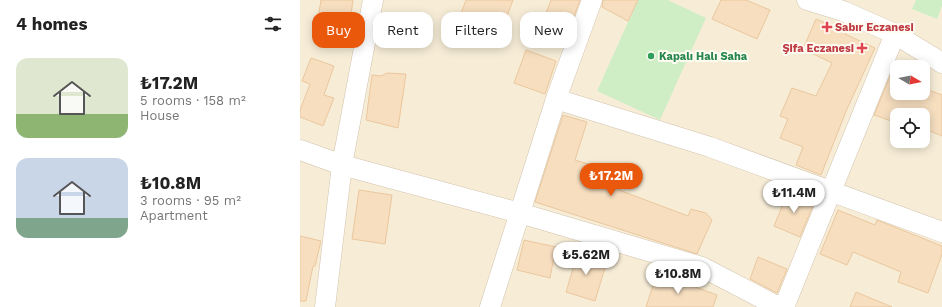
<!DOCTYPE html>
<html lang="en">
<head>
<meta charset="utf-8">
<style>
  :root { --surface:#fff; --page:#f6f6f6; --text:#222; --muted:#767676; --accent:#ea580c }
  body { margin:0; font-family:"Work Sans",sans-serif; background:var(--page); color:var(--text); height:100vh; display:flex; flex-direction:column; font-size:15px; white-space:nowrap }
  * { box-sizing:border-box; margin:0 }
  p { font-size:13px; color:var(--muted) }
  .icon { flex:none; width:22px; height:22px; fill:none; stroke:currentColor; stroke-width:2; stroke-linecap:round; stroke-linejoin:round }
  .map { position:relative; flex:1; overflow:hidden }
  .panel { display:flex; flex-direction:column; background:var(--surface); width:300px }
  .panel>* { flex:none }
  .banner { position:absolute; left:12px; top:12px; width:380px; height:36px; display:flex; gap:8px }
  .needle { width:26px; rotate:100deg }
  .tools { position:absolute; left:590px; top:60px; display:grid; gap:8px }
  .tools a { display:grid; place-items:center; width:40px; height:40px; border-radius:8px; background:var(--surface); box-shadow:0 2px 10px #0003; font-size:20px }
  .price { position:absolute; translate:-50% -34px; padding:0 9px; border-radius:14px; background:#fff; color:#222; font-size:13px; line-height:26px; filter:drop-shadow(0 1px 2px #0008) }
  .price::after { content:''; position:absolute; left:50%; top:24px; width:12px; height:9px; margin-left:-6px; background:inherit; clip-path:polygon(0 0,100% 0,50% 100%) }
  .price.current { background:var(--accent); color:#fff }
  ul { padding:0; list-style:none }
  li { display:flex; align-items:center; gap:12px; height:100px; padding:0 16px }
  li span { display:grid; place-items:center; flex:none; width:112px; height:80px; border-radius:12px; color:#555 }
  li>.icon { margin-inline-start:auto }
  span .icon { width:48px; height:48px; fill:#fffc; stroke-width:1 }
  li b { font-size:17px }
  h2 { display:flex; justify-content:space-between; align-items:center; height:48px; padding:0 16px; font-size:17px }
  .chip { padding:0 14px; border-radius:12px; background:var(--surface); box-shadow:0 2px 10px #0003; font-size:14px; line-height:36px }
  .chip.current { background:var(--accent); color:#fff }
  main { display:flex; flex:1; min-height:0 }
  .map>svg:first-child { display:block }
  .residential { fill:#f7edd7; fill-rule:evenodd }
  .green { fill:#d0eec6 }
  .building { fill:#f6debf; stroke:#ebc79d }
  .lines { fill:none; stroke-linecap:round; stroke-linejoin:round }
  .minor-casing { stroke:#d3c3ad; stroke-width:21 }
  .minor { stroke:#fff; stroke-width:20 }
  .health-dot { fill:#e0444e; stroke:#fffcf2; stroke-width:1.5 }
  .leisure-dot { fill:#2e9e5b; stroke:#fffcf2; stroke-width:1.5 }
  .labels { text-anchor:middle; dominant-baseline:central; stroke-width:4; stroke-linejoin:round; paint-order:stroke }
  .health-label { font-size:11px; font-weight:bold; fill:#be3a42; stroke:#fffcf2; text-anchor:start }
  .leisure-label { font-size:11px; font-weight:bold; fill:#27864d; stroke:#fffcf2; text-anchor:start }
</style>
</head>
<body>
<main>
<section class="panel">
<h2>4 homes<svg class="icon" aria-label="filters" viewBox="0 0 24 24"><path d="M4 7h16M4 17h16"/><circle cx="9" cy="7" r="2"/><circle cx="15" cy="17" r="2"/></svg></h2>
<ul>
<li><span style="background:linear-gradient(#dfe7d0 70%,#8fb573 0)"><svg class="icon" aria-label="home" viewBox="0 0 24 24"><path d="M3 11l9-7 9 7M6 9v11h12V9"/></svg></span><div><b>₺17.2M</b><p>5 rooms · 158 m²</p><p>House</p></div></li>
<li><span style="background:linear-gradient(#c9d6e8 75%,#7fa58c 0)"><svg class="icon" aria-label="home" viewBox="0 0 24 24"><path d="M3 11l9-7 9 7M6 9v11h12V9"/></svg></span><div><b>₺10.8M</b><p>3 rooms · 95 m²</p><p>Apartment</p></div></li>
</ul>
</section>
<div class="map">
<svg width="642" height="307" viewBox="0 0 642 307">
  <rect width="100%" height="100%" fill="#fefaea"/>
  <path class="residential" d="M0,0H642V307H0ZM597,67H623V93H597ZM597,115H623V141H597Z"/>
  <path class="green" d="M338,0H368L406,18L360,120L297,91Z
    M616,0H642V6L637,19L612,9Z"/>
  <path class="building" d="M21,0H53L49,29L17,25Z
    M166,0H213L196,45L155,30Z
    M251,0H280L270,27L244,18Z
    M303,0H338L328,21L302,7Z
    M421,0H446L470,10L457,39L412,19Z
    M516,19L546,31L545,34L575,48L547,109L521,175L496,165L503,147L480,138L488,119L480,116L492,88L516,96L532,63L503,49Z
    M226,50L256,61L245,94L214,83Z
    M11,58L34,66L24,95L34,98L23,126L0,117V110L10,84L2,81Z
    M87,73L106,74L98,128L66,120L72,75L81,76Z
    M591,74L597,76V93H623V88L642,95V136L623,128V115H597V123L574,115Z
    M263,115L287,122L275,160L324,175L319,190L388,216L391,209L406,213L412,220L397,254L235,202Z
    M59,190L92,195L85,244L52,239Z
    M488,192L514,203L500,237L474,226Z
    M538,210L575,225L577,220L642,246V254L628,293L598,282L601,272L553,252L547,265L520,254Z
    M0,236L21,241L15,266H13L6,301H0Z
    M224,240L256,247L250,278L217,270Z
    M278,252L307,261L295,301L266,292Z
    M458,257L487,269L477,293L450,279Z
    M357,273L417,295L413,307H346Z
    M556,292L592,307H550Z"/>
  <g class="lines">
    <defs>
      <path id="minor" d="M507,0L543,11L595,34L642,63
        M256,99L410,147L642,232
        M0,150L42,165L220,213L402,267L479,307
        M25,307L42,165L73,0
        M190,307L256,99L292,0
        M484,307L595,34"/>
    </defs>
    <use href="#minor" class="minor-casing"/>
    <use href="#minor" class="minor"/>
  </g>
  <g class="health-dot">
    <path d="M525 21h4v4h4v4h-4v4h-4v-4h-4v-4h4z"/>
    <path d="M560 42h4v4h4v4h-4v4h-4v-4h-4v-4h4z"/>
  </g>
  <circle class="leisure-dot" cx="351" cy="56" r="4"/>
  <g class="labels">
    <g class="health-label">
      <text x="535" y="27">Sabır Eczanesi</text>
      <text x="554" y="48" text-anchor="end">Şifa Eczanesi</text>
    </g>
    <g class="leisure-label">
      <text x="359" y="56">Kapalı Halı Saha</text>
    </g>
  </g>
</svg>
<div class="tools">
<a><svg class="needle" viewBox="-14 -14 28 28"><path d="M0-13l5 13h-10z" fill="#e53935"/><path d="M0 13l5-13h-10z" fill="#767676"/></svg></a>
<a><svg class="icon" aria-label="locate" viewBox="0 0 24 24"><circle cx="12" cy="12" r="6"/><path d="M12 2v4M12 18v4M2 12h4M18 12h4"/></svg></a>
</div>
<b class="price current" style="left:311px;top:197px">₺17.2M</b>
<b class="price" style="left:494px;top:214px">₺11.4M</b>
<b class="price" style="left:286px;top:276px">₺5.62M</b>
<b class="price" style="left:378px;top:295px">₺10.8M</b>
<div class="banner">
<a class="chip current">Buy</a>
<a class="chip">Rent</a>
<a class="chip">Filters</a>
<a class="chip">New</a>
</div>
</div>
</main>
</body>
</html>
